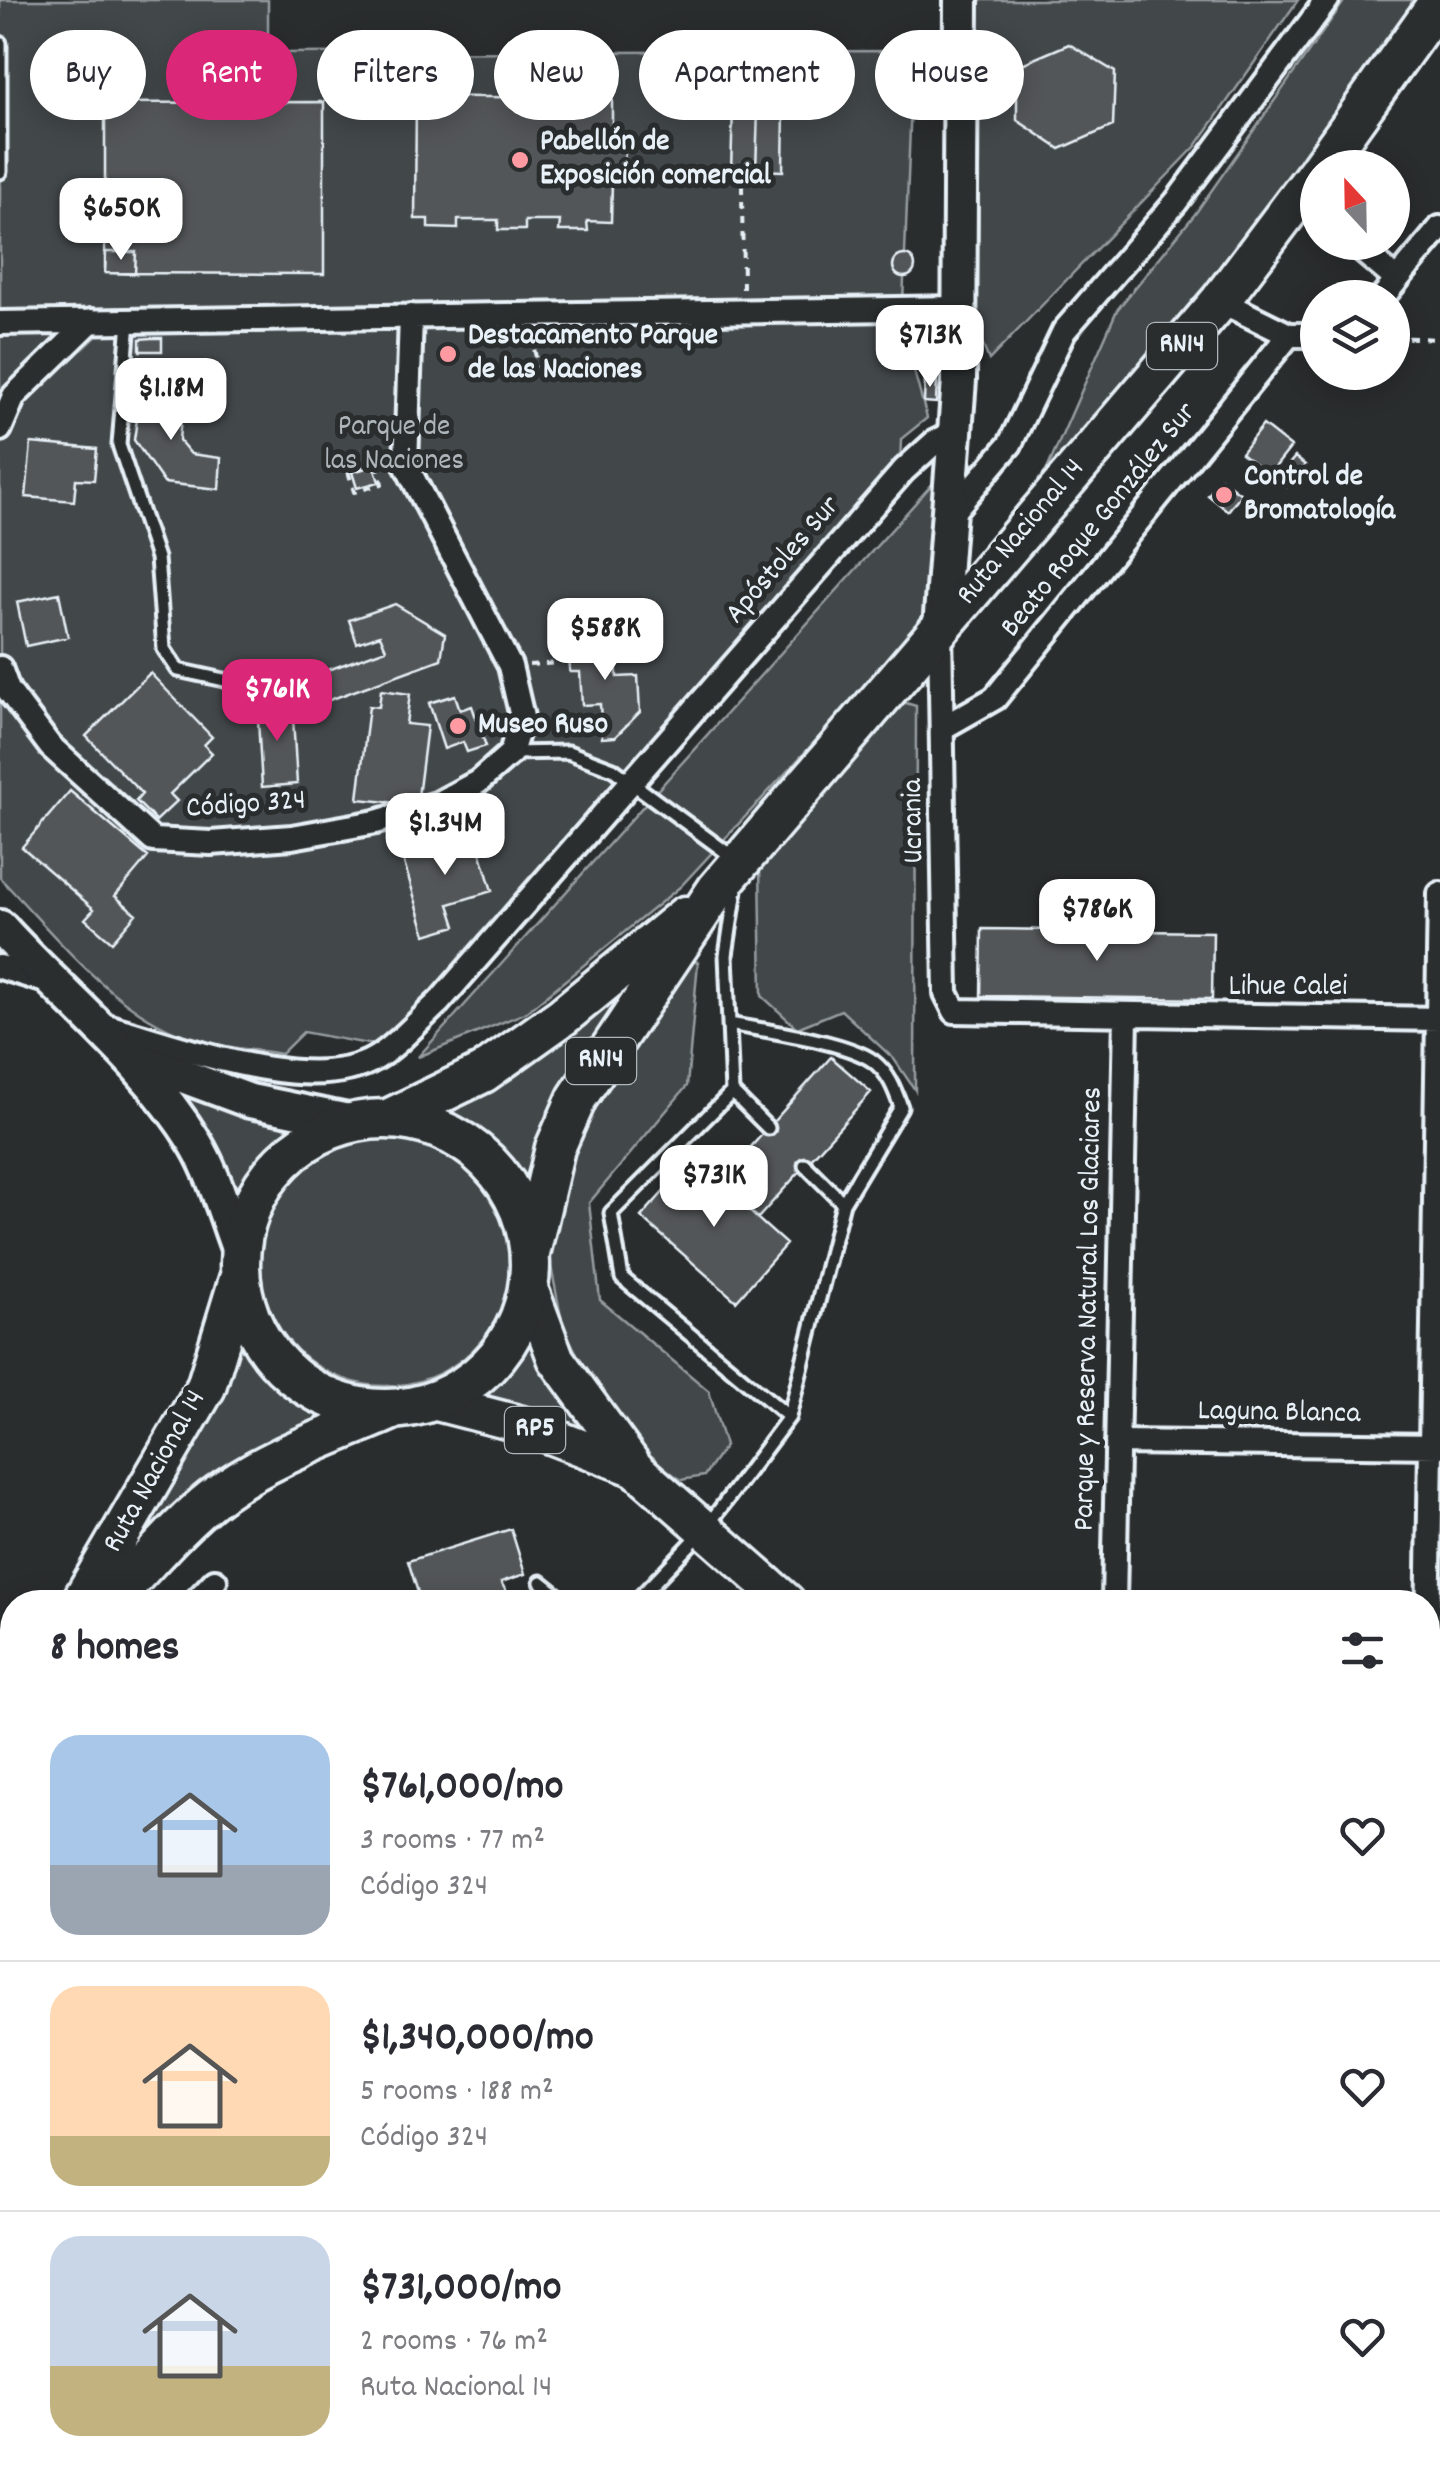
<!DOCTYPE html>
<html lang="en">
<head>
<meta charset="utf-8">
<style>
  :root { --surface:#fff; --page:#f7f7f7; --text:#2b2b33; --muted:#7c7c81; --line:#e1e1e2; --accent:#db2777 }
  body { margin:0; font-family:Dekko,sans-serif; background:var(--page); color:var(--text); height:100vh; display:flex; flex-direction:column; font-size:38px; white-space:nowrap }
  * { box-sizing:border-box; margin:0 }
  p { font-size:32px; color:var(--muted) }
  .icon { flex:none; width:55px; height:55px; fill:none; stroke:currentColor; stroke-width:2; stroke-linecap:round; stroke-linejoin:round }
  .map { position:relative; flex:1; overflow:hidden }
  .details { position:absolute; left:0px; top:1590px; width:1440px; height:890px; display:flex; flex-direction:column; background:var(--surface); border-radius:40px 40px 0 0; box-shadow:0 5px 25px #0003 }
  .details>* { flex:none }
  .guide { position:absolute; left:30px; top:30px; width:1380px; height:90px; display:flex; gap:20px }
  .needle { width:65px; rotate:338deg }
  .buttons { position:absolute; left:1300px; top:150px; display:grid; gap:20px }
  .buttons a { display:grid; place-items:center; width:110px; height:110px; border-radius:50%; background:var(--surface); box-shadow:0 5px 25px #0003; font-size:50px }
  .price { position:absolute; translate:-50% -85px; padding:0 22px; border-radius:20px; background:#fff; color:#222; font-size:32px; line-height:65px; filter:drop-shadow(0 2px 5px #0008) }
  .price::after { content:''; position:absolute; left:50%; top:60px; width:30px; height:22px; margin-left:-15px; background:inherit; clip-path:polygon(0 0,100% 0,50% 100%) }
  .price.current { background:var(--accent); color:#fff }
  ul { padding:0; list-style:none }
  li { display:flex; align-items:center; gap:30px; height:250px; padding:0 50px }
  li+li { border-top:2px solid var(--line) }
  li span { display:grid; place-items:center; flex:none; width:280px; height:200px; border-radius:30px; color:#555 }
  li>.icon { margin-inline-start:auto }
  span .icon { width:120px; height:120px; fill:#fffc; stroke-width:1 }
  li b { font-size:42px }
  h2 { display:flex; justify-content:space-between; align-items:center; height:120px; padding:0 50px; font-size:42px }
  .tag { padding:0 35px; border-radius:45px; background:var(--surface); box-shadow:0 5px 25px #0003; font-size:35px; line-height:90px }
  .tag.current { background:var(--accent); color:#fff }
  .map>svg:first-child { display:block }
  .green { fill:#424648; stroke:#959ca0; stroke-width:2.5 }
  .building { fill:#535759; stroke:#e8f1f8; stroke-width:2.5 }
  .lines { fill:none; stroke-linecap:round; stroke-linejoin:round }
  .service-casing { stroke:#e8f1f8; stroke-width:19 }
  .minor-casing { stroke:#e8f1f8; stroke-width:30 }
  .secondary-casing { stroke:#e8f1f8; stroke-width:40 }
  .primary-casing { stroke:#e8f1f8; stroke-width:42 }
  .trunk-casing { stroke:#e8f1f8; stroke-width:45 }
  .path { stroke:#e8f1f8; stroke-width:4; stroke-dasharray:8 8; stroke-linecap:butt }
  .service { stroke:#2a2d2e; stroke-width:11 }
  .minor { stroke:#2a2d2e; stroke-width:22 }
  .secondary { stroke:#2a2d2e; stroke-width:32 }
  .primary { stroke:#2a2d2e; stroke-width:35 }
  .trunk { stroke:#2a2d2e; stroke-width:38 }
  .poi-dot { fill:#ff9aa2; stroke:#2a2d2e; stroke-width:4 }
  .labels { text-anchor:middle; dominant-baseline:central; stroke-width:10; stroke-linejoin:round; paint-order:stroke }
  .shield { fill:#2a2d2e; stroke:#afb6bb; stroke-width:2.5 }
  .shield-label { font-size:28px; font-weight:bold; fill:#e8f1f8 }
  .poi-label { font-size:30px; font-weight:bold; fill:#e8f1f8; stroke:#2a2d2e; text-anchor:start }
  .park-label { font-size:30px; fill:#aeb5ba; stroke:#2a2d2e }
  .street-label { font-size:30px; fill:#e8f1f8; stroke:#2a2d2e }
</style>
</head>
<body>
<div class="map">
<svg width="1440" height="2480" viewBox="0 0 1440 2480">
  <rect width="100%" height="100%" fill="#2a2d2e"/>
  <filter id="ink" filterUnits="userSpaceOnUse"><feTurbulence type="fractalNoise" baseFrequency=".01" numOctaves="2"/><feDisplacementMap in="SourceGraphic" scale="20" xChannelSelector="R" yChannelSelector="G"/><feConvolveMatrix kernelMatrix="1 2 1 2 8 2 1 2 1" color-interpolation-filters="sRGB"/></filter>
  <g filter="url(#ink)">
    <path class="green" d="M0,0H268V53L913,51L901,354L912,364L927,418L901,439L900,467L384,1047L303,1032L281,1054C256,1050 229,1048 204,1042C119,1020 59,939 0,878Z
      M979,0H1298L1196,146L989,360L976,329Z
      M1345,0H1414L1287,187L1035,497L1117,310L1195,214Z
      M944,471L921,627L681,886L525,1013L418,1057Z
      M899,701L916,706L915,1090L894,1059L841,1010L797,1028L762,996L760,864Z
      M657,954L530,1204L492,1150L422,1108Z
      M682,961L698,962L687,1086L589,1203L600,1300L709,1391L725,1446L704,1476L681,1480L643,1452L595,1388L563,1327L550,1261L555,1207L589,1104Z
      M176,1094L312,1121L263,1159L239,1212Z
      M260 1261a125 125 0 1 1 250 0a125 125 0 1 1-250 0Z
      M531,1313L603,1444L460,1396L510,1363Z
      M240,1316C276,1379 287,1389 356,1413L118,1573L202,1431Z"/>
    <path class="building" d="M1069,44L1115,72L1113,126L1060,149L1017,120V66Z
      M416,96L612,99V141H625L624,182H612L611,222L587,221L588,231H559L560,221H525V230H498V220H458V229L428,228V219H415Z
      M324,102V274L105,273V103Z
      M733,108L758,109L756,170H731Z
      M758,109H784L783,171L756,170Z
      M106,252H136L135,274L105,273Z
      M893 266a11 11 0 1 1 22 0a11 11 0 1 1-22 0Z
      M151,338H162V351H140V339Z
      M925,377L937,378L936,403L924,402Z
      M157,391L183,396L179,440L191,454L221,458L219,489L164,483L134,440L141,392Z
      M1263,425L1291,447L1269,475L1241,453Z
      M31,443L97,449L94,480L76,479L74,501L26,497Z
      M1295,457L1305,465L1286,487L1276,479Z
      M374,466L379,482L357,488L352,472Z
      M1221,479L1241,494L1228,511L1208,495Z
      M59,593L68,637L26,646L17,602Z
      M395,604L445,634L441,659L327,701L317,674L386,649L380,635L357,643L349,620Z
      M616,635L617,677L638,676L640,712L615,737L602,738L600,704L582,705L580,672H570L569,650H579L578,637Z
      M150,673L212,737L204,745L212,753L170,794L177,801L156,821L136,801L142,794L86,736Z
      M381,690L410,694L406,724L427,726L417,805L358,799L369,706L379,707Z
      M455,695L460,710L472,706L486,746L467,752L463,742L444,749L429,703Z
      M292,701L297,784L262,787L257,703Z
      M70,791L148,857L115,896L136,914L112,942L85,919L94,909L22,847Z
      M474,831L492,891L449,904L456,926L426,935L401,853Z
      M982,929L1213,932L1212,999L981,996Z
      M831,1057L871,1092L758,1218L718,1184Z
      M692,1160L786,1244L736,1301L641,1217Z
      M511,1529L525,1574L501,1582L512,1602H421L408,1561Z"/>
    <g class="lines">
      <defs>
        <path id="service" d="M0,43V172
          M129,321L119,445L157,558L164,649L178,670L247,685L267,681
          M511,753L568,752L613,769L734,858
          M737,883L726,955L732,1092L768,1128
          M729,1024C765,1031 845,1041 873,1061C889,1073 895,1090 901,1107L843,1203
          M732,1092L611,1213L622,1278L789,1417
          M541,1582L566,1602
          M635,1602L705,1529L789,1417L843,1203L805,1165"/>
        <path id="minor" d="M1298,198L1318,214
          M1352,242L1397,280
          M1382,298L1440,228
          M1220,301L1289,335H1318
          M0,323L960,308
          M0,429L14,396L91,321
          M951,514L1010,444L1064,331L1176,202L1327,0
          M940,628L946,993L955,1011L1440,1019
          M0,668L8,690L50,746L153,840L211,843L292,837L376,822L437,804L478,782L511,753L522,717L510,666L406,465L411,316
          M944,727L995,698L1289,335
          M0,967L49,982
          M99,1024C169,1042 309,1099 376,1058C398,1045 419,1020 439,1002L904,470L935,442L956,432
          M1117,1442L1440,1446
          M195,1602L215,1581
          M1114,1602L1126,1016
          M1428,1632L1440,894
          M0,1772L12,1787
          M1428,1801H1440
          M0,1870L12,1832
          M1428,2153L1440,2143
          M0,2187H12
          M1428,2344L1440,2334
          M255,2468L266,2480
          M1359,2468L1370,2480
          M215,2480L230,2468
          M520,2480L526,2468
          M764,2480L770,2468
          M1267,2480L1282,2468"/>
        <path id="secondary" d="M940,628L959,380L961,0
          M0,927C66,1000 144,1059 196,1144C215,1176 226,1217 239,1251
          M137,1059L250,1101L353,1122"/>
        <path id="primary" d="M529,1287L556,1359L636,1469L787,1602
          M431,1401L520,1424L634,1468
          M1428,2105L1440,2113"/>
        <path id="trunk" d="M1320,168L1440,0
          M390,1118L483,1073L563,1016L685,916
          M240 1264a145 145 0 1 1 290 0a145 145 0 1 1-290 0Z
          M530,1254L555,1148L577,1098L717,889L1220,301L1318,171
          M81,1602L206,1387L239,1279
          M109,1602C143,1569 175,1528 213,1498C265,1458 332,1436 392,1410
          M0,1717L12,1702"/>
      </defs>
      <use href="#service" class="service-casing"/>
      <use href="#minor" class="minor-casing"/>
      <use href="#secondary" class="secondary-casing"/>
      <use href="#primary" class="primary-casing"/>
      <use href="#trunk" class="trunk-casing"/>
      <path class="path" d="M742,185L743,290
        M531,334L538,367
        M1392,337L1440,339
        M377,463L382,484L354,492L348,471Z
        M529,665L559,663"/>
      <use href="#service" class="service"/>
      <use href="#minor" class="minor"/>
      <use href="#secondary" class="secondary"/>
      <use href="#primary" class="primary"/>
      <use href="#trunk" class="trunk"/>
    </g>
  </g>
  <g class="poi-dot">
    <circle cx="520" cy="160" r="10"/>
    <circle cx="448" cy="354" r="10"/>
    <circle cx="1224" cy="495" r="10"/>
    <circle cx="458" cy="726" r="10"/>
  </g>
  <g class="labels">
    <g class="shield">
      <rect x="1147" y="323" width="70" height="46" rx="8"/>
      <rect x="566" y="1038" width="70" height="46" rx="8"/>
      <rect x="505" y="1407" width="60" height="46" rx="8"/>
    </g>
    <g class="shield-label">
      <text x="1182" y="346">RN14</text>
      <text x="601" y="1061">RN14</text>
      <text x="535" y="1430">RP5</text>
    </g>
    <g class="poi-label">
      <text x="540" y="143">Pabellón de<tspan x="540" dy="34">Exposición comercial</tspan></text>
      <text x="468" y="337">Destacamento Parque<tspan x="468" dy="34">de las Naciones</tspan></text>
      <text x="1244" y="478">Control de<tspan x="1244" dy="34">Bromatología</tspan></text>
      <text x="478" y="726">Museo Ruso</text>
    </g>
    <g class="park-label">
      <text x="394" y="428">Parque de<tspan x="394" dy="34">las Naciones</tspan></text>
    </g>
    <g class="street-label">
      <text transform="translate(1100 521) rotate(-51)">Beato Roque González Sur</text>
      <text transform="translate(1022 533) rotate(-50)">Ruta Nacional 14</text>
      <text transform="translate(784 561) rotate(-49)">Apóstoles Sur</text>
      <text transform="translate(246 806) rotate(-4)">Código 324</text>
      <text transform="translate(915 821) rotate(-91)">Ucrania</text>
      <text x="1288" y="988">Lihue Calei</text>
      <text transform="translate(1090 1309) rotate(-89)">Parque y Reserva Natural Los Glaciares</text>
      <text transform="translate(1279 1414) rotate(1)">Laguna Blanca</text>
      <text transform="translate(156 1472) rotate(-61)">Ruta Nacional 14</text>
    </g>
  </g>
</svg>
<div class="buttons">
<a><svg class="needle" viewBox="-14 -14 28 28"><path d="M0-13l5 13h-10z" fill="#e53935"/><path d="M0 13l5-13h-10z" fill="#7c7c81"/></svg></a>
<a><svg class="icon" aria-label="layers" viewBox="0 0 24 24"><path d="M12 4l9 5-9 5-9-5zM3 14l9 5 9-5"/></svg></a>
</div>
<b class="price" style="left:121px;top:263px">$650K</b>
<b class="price" style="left:930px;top:390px">$713K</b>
<b class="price" style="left:171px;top:443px">$1.18M</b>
<b class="price" style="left:605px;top:683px">$588K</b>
<b class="price current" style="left:277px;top:744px">$761K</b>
<b class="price" style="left:445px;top:878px">$1.34M</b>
<b class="price" style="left:1097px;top:964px">$786K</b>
<b class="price" style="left:714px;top:1230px">$731K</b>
<div class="guide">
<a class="tag">Buy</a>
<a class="tag current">Rent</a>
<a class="tag">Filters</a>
<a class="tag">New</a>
<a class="tag">Apartment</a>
<a class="tag">House</a>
</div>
<section class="details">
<h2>8 homes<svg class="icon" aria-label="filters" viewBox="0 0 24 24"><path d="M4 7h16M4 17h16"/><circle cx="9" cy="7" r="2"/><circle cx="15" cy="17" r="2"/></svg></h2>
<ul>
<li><span style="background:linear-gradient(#a9c7e8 65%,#9aa5b1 0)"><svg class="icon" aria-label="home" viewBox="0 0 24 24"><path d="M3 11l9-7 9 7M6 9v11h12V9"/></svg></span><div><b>$761,000/mo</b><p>3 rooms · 77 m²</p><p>Código 324</p></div><svg class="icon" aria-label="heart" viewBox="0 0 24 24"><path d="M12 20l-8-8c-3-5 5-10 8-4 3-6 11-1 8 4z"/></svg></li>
<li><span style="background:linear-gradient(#ffd9b3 75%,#c2b280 0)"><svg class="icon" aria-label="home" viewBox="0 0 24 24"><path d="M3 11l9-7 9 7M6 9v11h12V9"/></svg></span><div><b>$1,340,000/mo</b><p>5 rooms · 188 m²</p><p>Código 324</p></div><svg class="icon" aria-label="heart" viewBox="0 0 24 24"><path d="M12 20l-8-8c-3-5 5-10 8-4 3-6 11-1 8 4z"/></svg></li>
<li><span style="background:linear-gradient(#c9d6e8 65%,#c2b280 0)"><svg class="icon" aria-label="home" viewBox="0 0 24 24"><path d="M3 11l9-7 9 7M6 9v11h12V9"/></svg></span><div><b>$731,000/mo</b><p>2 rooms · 76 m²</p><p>Ruta Nacional 14</p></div><svg class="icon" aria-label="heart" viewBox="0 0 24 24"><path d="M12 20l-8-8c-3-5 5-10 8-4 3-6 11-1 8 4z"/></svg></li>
</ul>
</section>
</div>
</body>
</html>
